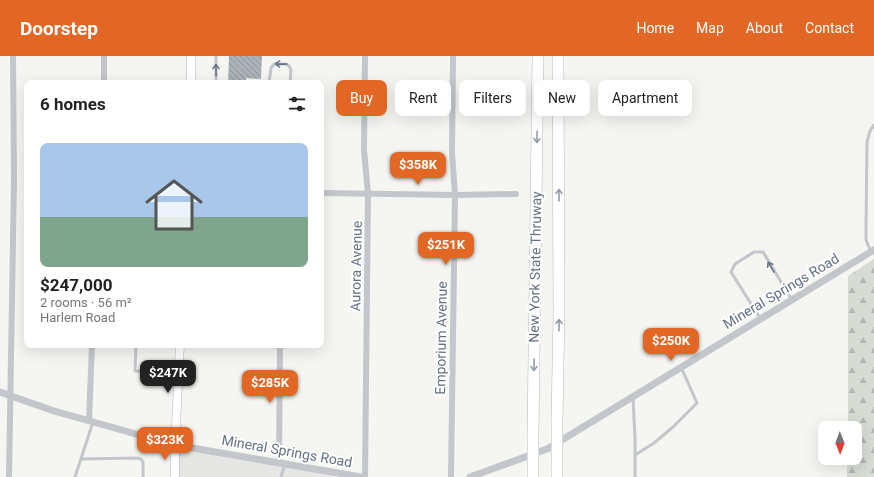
<!DOCTYPE html>
<html lang="en">
<head>
<meta charset="utf-8">
<style>
  :root { --surface:#fff; --page:#f2f2f2; --text:#222; --muted:#767676; --line:#e0e0e0; --accent:#e26725 }
  body { margin:0; font-family:Roboto,sans-serif; background:var(--page); color:var(--text); height:100vh; display:flex; flex-direction:column; font-size:15px; white-space:nowrap }
  * { box-sizing:border-box; margin:0 }
  p { font-size:13px; color:var(--muted) }
  .icon { flex:none; width:22px; height:22px; fill:none; stroke:currentColor; stroke-width:2; stroke-linecap:round; stroke-linejoin:round }
  .map { position:relative; flex:1; overflow:hidden }
  .side { position:absolute; left:24px; top:24px; width:300px; height:268px; display:flex; flex-direction:column; background:var(--surface); border-radius:8px; box-shadow:0 4px 16px #0002 }
  .side>* { flex:none }
  .top-card { position:absolute; left:336px; top:24px; width:380px; height:36px; display:flex; gap:8px }
  .needle { width:26px; rotate:179deg }
  .buttons { position:absolute; left:818px; top:365px; display:grid; gap:8px }
  .buttons a { display:grid; place-items:center; width:44px; height:44px; border-radius:8px; background:var(--surface); box-shadow:0 4px 16px #0002; font-size:20px }
  .price { position:absolute; translate:-50% -34px; padding:0 9px; border-radius:8px; background:var(--accent); color:#fff; font-size:13px; line-height:26px; filter:drop-shadow(0 1px 2px #0008) }
  .price::after { content:''; position:absolute; left:50%; top:24px; width:12px; height:9px; margin-left:-6px; background:inherit; clip-path:polygon(0 0,100% 0,50% 100%) }
  .price.active { background:#222; color:#fff }
  ul { padding:0; list-style:none }
  li { display:grid; align-content:center; gap:8px; height:212px; padding:0 16px }
  li+li { border-top:1px solid var(--line) }
  li span { display:grid; place-items:center; height:124px; border-radius:8px; color:#555 }
  li>.icon { margin-inline-start:auto }
  span .icon { width:72px; height:72px; fill:#fffc; stroke-width:1 }
  li b { font-size:17px }
  h2 { display:flex; justify-content:space-between; align-items:center; height:48px; padding:0 16px; font-size:17px }
  .tag { padding:0 14px; border-radius:8px; background:var(--surface); box-shadow:0 4px 16px #0002; font-size:14px; line-height:36px }
  .tag.active { background:var(--accent); color:#fff }
  header { display:flex; align-items:center; gap:24px; box-sizing:border-box; height:56px; padding:0 20px; background:var(--accent); color:#fff }
  header strong { font-size:19px }
  nav { display:flex; gap:22px; margin-inline-start:auto; font-size:14px }
  .map>svg:first-child { display:block }
  .built { fill:#e6e7e5 }
  .forest { fill:url(#forest-firs) }
  .building { fill:url(#building-back-hatch) }
  .lines { fill:none; stroke-linecap:round; stroke-linejoin:round }
  .secondary-casing { stroke:#b5b9be; stroke-width:9 }
  .motorway-casing { stroke:#b6b8bc; stroke-width:12 }
  .service { stroke:#c3c6ca; stroke-width:3 }
  .minor { stroke:#c3c6ca; stroke-width:6 }
  .tertiary { stroke:#c3c6ca; stroke-width:7 }
  .secondary { stroke:#fff; stroke-width:8 }
  .motorway { stroke:#fff; stroke-width:11 }
  .motorway-bridge-casing { stroke:#b6b8bc; stroke-width:12; stroke-linecap:butt }
  .motorway-bridge { stroke:#fff; stroke-width:11 }
  .oneway { stroke:#697687 }
  .oneway2 { stroke:#929ca8 }
  .labels { text-anchor:middle; dominant-baseline:central; stroke-width:4; stroke-linejoin:round; paint-order:stroke }
  .street-label { font-size:14px; fill:#647283; stroke:#fff }
</style>
</head>
<body>
<header>
<strong>Doorstep</strong>
<nav><a>Home</a><a>Map</a><a>About</a><a>Contact</a></nav>
</header>
<div class="map">
<svg width="874" height="421" viewBox="0 0 874 421">
  <defs>
    <pattern id="forest-firs" width="22" height="20" patternUnits="userSpaceOnUse"><rect width="22" height="20" fill="#d6dcd3"/><path d="M5 1l3.5 6h-7zM16 11l3.5 6h-7z" fill="#b1b7b1"/></pattern>
    <pattern id="building-back-hatch" width="6" height="6" patternUnits="userSpaceOnUse"><rect width="6" height="6" fill="#abb2b8"/><path d="M-1 5l2 2M0 0l6 6M5-1l2 2" fill="none" stroke="#8f959b"/></pattern>
  </defs>
  <rect width="100%" height="100%" fill="#f5f6f2"/>
  <path class="built" d="M178,391L334,418V421H177Z"/>
  <path class="forest" d="M874,203V421H847V402H855V372H848V220Z"/>
  <path class="building" d="M229,0H262L261,23L246,22V27H228Z"/>
  <g class="lines">
    <defs>
      <path id="secondary" d="M191,27V0
        M175,421V389L180,289"/>
      <path id="motorway" d="M557,364L559,256L558,0
        M533,377L538,0
        M557,421V409"/>
    </defs>
    <use href="#secondary" class="secondary-casing"/>
    <use href="#motorway" class="motorway-casing"/>
    <path class="service" d="M215,27L216,25V0
      M269,27L271,12L274,8H286L289,10L291,14L290,27
      M871,196L866,184V172L867,86L870,75L874,69
      M760,262L731,216L735,208L754,196H763L792,244
      M136,289L135,315L179,317
      M633,342L635,382V421
      M635,399L654,387L673,371L697,347L681,311
      M81,403L137,402L141,403L143,406V421
      M75,421L93,366
      M281,421L285,408"/>
    <path class="minor" d="M365,0L364,94L368,138L365,421
      M104,27V0
      M321,137L455,139L516,138
      M89,365L92,289
      M279,406L280,289
      M9,421L14,123L13,0
      M451,421L455,139L452,96L453,0"/>
    <path class="tertiary" d="M0,336L54,355L175,389L361,421
      M470,421L547,393L874,194"/>
    <use href="#secondary" class="secondary"/>
    <use href="#motorway" class="motorway"/>
    <defs>
      <path id="motorway-bridge" d="M557,409V364
        M533,421V377"/>
    </defs>
    <use href="#motorway-bridge" class="motorway-bridge-casing"/>
    <use href="#motorway-bridge" class="motorway-bridge"/>
  </g>
  <defs><path id="oneway-shaft" d="M-6 0H5M1.5-3L5.5 0L1.5 3" fill="none" stroke-width="1.6" stroke-linecap="round" stroke-linejoin="round"/></defs>
  <g class="oneway">
    <use href="#oneway-shaft" transform="translate(281 8) rotate(-179)"/>
    <use href="#oneway-shaft" transform="translate(216 14) rotate(-91)"/>
    <use href="#oneway-shaft" transform="translate(771 211) rotate(-121)"/>
  </g>
  <g class="oneway2">
    <use href="#oneway-shaft" transform="translate(537 81) rotate(91)"/>
    <use href="#oneway-shaft" transform="translate(559 139) rotate(-90)"/>
    <use href="#oneway-shaft" transform="translate(559 269) rotate(-89)"/>
    <use href="#oneway-shaft" transform="translate(534 309) rotate(91)"/>
  </g>
  <g class="labels">
    <g class="street-label">
      <text transform="translate(356 210) rotate(-89)">Aurora Avenue</text>
      <text transform="translate(535 211) rotate(-89)">New York State Thruway</text>
      <text transform="translate(781 235) rotate(-31)">Mineral Springs Road</text>
      <text transform="translate(441 282) rotate(-89)">Emporium Avenue</text>
      <text transform="translate(287 395) rotate(10)">Mineral Springs Road</text>
    </g>
  </g>
</svg>
<div class="buttons">
<a><svg class="needle" viewBox="-14 -14 28 28"><path d="M0-13l5 13h-10z" fill="#e53935"/><path d="M0 13l5-13h-10z" fill="#767676"/></svg></a>
</div>
<b class="price" style="left:418px;top:130px">$358K</b>
<b class="price" style="left:446px;top:210px">$251K</b>
<b class="price" style="left:671px;top:306px">$250K</b>
<b class="price active" style="left:168px;top:338px">$247K</b>
<b class="price" style="left:270px;top:348px">$285K</b>
<b class="price" style="left:165px;top:405px">$323K</b>
<div class="top-card">
<a class="tag active">Buy</a>
<a class="tag">Rent</a>
<a class="tag">Filters</a>
<a class="tag">New</a>
<a class="tag">Apartment</a>
</div>
<section class="side">
<h2>6 homes<svg class="icon" aria-label="filters" viewBox="0 0 24 24"><path d="M4 7h16M4 17h16"/><circle cx="9" cy="7" r="2"/><circle cx="15" cy="17" r="2"/></svg></h2>
<ul>
<li><span style="background:linear-gradient(#a9c7e8 60%,#7fa58c 0)"><svg class="icon" aria-label="home" viewBox="0 0 24 24"><path d="M3 11l9-7 9 7M6 9v11h12V9"/></svg></span><div><b>$247,000</b><p>2 rooms · 56 m²</p><p>Harlem Road</p></div></li>
</ul>
</section>
</div>
</body>
</html>
